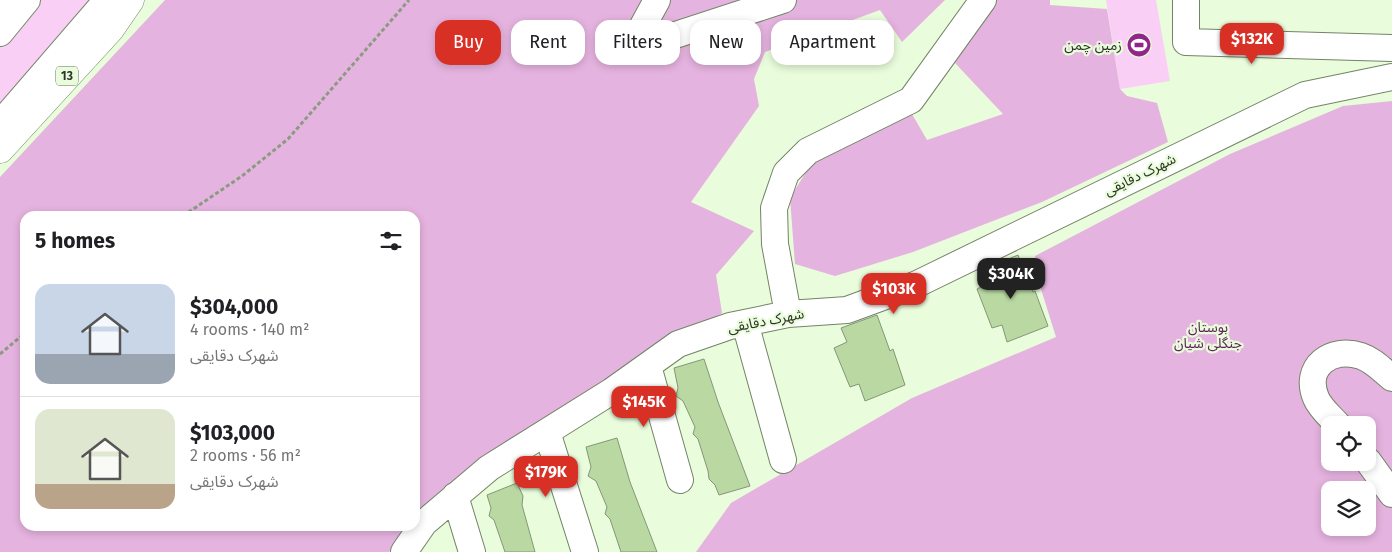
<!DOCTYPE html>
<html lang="en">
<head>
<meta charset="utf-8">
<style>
  :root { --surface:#fff; --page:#f2f2f2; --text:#202124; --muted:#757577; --line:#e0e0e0; --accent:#d93025 }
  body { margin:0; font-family:"Fira Sans","Noto Sans Arabic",sans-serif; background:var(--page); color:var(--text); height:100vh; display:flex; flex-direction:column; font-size:19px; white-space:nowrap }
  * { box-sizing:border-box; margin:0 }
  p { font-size:16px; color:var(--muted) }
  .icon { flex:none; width:28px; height:28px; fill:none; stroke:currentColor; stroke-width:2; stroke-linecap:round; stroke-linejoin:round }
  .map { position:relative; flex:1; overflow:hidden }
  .side { position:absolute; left:20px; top:211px; width:400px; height:320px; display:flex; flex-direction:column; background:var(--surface); border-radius:15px; box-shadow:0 2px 8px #0003 }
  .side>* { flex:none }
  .guide { position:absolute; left:435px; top:20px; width:475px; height:45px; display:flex; gap:10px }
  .tools { position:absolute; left:1321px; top:416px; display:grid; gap:10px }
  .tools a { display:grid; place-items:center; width:55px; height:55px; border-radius:10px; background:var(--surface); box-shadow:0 2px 8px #0003; font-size:25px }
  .price { position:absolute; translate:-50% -42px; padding:0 11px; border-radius:10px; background:var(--accent); color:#fff; font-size:16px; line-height:32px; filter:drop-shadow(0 1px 2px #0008) }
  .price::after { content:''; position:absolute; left:50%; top:30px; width:15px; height:11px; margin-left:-8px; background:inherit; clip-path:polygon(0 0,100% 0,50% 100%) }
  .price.on { background:#222; color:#fff }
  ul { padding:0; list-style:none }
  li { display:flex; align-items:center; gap:15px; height:125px; padding:0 15px }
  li+li { border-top:1px solid var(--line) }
  li span { display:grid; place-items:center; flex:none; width:140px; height:100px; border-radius:15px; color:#555 }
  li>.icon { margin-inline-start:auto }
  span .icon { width:60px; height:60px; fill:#fffc; stroke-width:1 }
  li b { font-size:21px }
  h2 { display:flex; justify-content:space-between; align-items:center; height:60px; padding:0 15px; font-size:21px }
  .tag { padding:0 18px; border-radius:15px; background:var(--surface); box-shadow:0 2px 8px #0003; font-size:18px; line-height:45px }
  .tag.on { background:var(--accent); color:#fff }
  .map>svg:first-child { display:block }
  .green { fill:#facff5 }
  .forest { fill:#e5b3df; fill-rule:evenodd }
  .building { fill:#bad9a2; stroke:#859678 }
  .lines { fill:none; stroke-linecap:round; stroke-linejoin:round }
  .minor-casing { stroke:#738466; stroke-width:28 }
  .highway-casing { stroke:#738466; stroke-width:29 }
  .path { stroke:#8d9a83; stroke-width:3; stroke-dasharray:4 2.5; stroke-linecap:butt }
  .minor { stroke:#fff; stroke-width:26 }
  .highway { stroke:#fff; stroke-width:28 }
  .labels { text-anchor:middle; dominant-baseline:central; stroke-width:4.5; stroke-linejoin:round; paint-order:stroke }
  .shield { fill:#e9fcdb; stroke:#65705d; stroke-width:1 }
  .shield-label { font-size:12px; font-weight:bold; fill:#2d3427 }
  .poi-label { font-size:14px; fill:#2d3427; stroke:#e9fcdb; text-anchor:end }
  .street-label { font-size:14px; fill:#2d3427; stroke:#e9fcdb }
  .park-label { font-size:14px; fill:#5e245a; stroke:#e9fcdb }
</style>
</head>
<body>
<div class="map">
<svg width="1392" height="552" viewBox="0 0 1392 552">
  <rect width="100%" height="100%" fill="#e9fcdb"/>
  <path class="green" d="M35,0H102L0,119V40Z
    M1106,0H1156L1170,81L1120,89Z"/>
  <path class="forest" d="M165,0H945L902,42L880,10L765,52L754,79L759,106L691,202L754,231L716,275L722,313L519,441L415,523V216H25V526H412L389,552H0V177Z
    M995,0H1050V5L1107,9L1120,89L1127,96L1157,103L1168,142L1042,202L913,252L835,276L795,264L790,198L830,133L901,95L927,140L1003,114L955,63Z
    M1392,101V552H696L731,503L912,398L1056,337L1040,286L1035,256L1230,154L1343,106ZM1330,425H1368V462H1330ZM1330,490H1368V528H1330Z"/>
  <path class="building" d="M1018,255L1033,292L1035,291L1048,326L1007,342L1002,325L992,328L977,289L989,283L984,269Z
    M877,315L890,351L893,349L905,385L865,401L859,384L850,387L834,348L847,342L841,328Z
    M704,359L718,402L750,486L719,495L715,485L709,479L708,471L698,439L693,434L695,427L683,401L676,396L678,388L674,368Z
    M617,438L630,482L657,552H621L610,519L605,514L607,507L596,481L588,476L591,467L586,447Z
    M517,483L523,496L522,505L535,552H505L494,520L489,516L491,508L487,495Z"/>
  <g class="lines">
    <defs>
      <path id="minor" d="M657,0L639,33L660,40L783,0
        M1186,0V42L1392,48
        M0,33L27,0
        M0,124L107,0
        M788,314L775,244L774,208L786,173L808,151L911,100L983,0
        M745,323L783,460
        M648,366L680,480
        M1338,425C1331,417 1320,408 1316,398C1303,367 1331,346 1361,356C1373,360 1382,370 1392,378
        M547,432L585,552
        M1368,461L1392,494
        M455,496L472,552
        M404,552L424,523L489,468L612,391L678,344L730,326L788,314L847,310L915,285L1305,95L1392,77"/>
      <path id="highway" d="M0,6L5,0
        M0,149L110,29L130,0"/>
    </defs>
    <use href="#minor" class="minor-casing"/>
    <use href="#highway" class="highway-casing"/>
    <path class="path" d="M183,216L242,176L288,139L409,0
      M0,354L25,333"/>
    <use href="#minor" class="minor"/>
    <use href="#highway" class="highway"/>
  </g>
  <defs>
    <symbol id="stadium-disc" viewBox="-11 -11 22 22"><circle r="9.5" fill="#90268a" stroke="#e9fcdb"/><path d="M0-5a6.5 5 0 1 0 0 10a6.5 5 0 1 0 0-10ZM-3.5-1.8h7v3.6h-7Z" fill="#fff"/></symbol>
  </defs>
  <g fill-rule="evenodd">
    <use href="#stadium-disc" x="1125" y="31" width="28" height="28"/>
  </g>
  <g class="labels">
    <rect class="shield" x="56" y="66.5" width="22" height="19" rx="4"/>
    <g class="shield-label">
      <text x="67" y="76">13</text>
    </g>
    <g class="poi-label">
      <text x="1122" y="45">زمین چمن</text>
    </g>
    <g class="street-label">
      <text transform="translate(1140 175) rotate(-26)">شهرک دقایقی</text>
      <text transform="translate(766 321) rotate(-11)">شهرک دقایقی</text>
    </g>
    <g class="park-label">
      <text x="1208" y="327">بوستان<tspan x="1208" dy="16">جنگلی شیان</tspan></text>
    </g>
  </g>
</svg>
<div class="tools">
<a><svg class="icon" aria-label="locate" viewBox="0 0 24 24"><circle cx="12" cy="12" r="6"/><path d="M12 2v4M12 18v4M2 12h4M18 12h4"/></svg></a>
<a><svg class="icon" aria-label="layers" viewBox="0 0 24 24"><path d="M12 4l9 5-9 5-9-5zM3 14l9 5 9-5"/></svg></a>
</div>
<b class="price" style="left:1252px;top:65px">$132K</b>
<b class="price on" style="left:1011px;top:300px">$304K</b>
<b class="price" style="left:894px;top:315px">$103K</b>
<b class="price" style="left:644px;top:428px">$145K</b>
<b class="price" style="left:546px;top:498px">$179K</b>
<div class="guide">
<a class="tag on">Buy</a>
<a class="tag">Rent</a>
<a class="tag">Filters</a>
<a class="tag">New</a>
<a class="tag">Apartment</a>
</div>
<section class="side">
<h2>5 homes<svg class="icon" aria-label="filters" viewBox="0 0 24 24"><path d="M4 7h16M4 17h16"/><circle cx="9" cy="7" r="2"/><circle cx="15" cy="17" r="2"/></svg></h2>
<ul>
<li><span style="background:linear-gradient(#c9d6e8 70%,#9aa5b1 0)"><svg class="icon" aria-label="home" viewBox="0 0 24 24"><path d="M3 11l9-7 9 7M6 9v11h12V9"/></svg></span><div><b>$304,000</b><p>4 rooms · 140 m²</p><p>شهرک دقایقی</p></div></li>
<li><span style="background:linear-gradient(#dfe7d0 75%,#b9a48a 0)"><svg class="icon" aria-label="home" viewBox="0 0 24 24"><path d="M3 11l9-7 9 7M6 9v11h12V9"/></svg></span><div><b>$103,000</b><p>2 rooms · 56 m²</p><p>شهرک دقایقی</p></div></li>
</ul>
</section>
</div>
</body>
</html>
